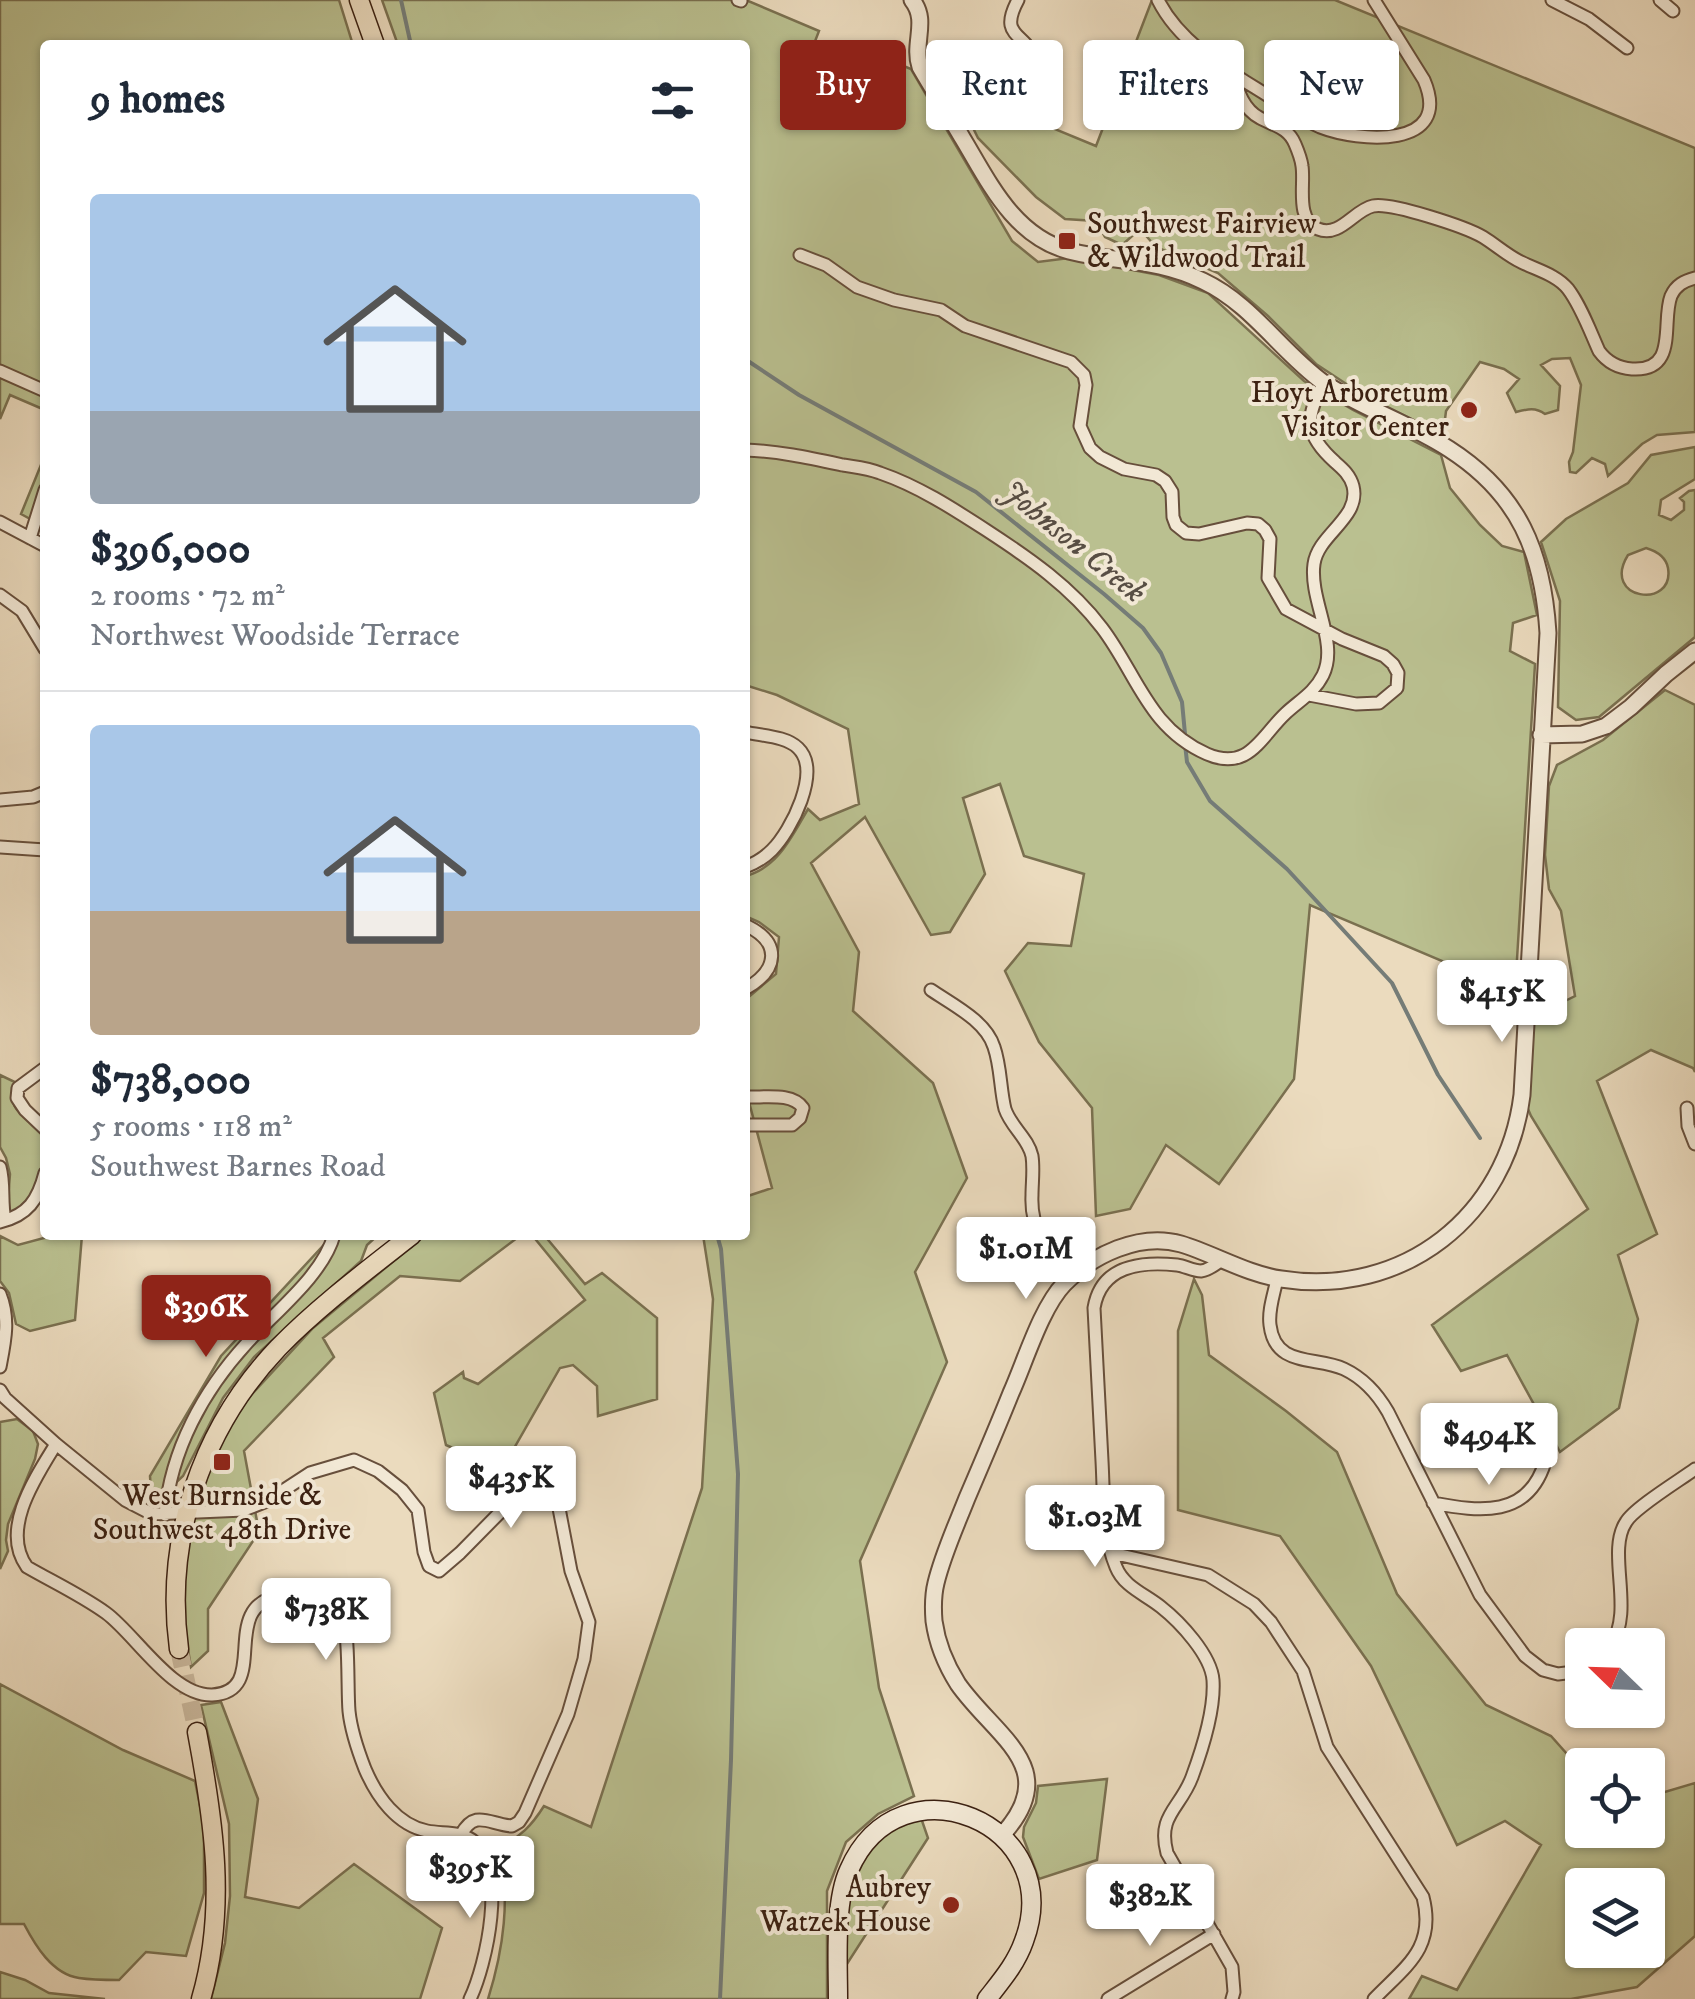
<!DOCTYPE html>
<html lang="en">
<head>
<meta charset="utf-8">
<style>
  :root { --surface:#fff; --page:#f2f2f3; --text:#1f2937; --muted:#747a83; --line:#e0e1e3; --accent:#8f2418 }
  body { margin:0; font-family:"IM FELL DW Pica",serif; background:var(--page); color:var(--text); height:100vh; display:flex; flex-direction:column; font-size:38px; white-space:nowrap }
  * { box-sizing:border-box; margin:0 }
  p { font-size:32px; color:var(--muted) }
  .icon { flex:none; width:55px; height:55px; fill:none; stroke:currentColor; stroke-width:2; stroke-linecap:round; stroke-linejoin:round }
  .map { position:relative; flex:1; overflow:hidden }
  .side { position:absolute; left:40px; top:40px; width:710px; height:1200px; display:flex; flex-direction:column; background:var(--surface); border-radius:10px; box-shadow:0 2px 8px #0004 }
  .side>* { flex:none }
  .top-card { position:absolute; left:780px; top:40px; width:765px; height:90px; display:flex; gap:20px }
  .needle { width:65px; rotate:293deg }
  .tools { position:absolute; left:1565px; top:1628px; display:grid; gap:20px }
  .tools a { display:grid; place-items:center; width:100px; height:100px; border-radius:10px; background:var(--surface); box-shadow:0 2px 8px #0004; font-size:50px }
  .price { position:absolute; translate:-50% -85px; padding:0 22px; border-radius:10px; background:#fff; color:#222; font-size:32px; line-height:65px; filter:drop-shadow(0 2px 5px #0008) }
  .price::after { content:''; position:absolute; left:50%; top:60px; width:30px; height:22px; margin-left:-15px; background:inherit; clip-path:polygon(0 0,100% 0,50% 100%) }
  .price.current { background:var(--accent); color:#fff }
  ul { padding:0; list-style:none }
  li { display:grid; align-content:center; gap:20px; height:530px; padding:0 50px }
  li+li { border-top:2px solid var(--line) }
  li span { display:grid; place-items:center; height:310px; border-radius:10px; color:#555 }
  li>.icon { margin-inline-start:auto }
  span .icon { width:180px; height:180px; fill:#fffc; stroke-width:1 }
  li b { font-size:42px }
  h2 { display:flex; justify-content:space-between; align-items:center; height:120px; padding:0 50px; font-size:42px }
  .pill { padding:0 35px; border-radius:10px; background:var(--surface); box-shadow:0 2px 8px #0004; font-size:35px; line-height:90px }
  .pill.current { background:var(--accent); color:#fff }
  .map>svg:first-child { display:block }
  .green { fill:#bac090; stroke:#7a7050; stroke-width:2.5; fill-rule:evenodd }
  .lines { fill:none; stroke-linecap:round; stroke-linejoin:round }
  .stream { stroke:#757c77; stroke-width:4 }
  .primary-tunnel { stroke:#c8b69b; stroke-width:18; stroke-dasharray:18 9; stroke-linecap:butt }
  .minor-casing { stroke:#674f3c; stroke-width:15 }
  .tertiary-casing { stroke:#674f3c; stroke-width:19 }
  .secondary-casing { stroke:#3b2011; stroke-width:21 }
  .primary-casing { stroke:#3b2011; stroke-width:21 }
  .minor { stroke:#f2e8d5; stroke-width:11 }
  .tertiary { stroke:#f2e8d5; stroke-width:15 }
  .secondary { stroke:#f2e8d5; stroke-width:18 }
  .primary { stroke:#ebdbbe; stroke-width:18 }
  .poi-dot { fill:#8f2418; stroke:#f2e8d5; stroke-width:4 }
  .labels { text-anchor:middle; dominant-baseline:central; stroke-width:8; stroke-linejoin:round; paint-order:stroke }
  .poi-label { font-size:30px; fill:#3b2011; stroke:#f2e8d5; text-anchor:end }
  .water-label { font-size:32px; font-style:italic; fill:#584e44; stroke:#f2e8d5 }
</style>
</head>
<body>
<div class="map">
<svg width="1695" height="1999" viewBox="0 0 1695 1999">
  <rect width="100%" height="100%" fill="#ebdbbe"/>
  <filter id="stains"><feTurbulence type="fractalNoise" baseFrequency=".002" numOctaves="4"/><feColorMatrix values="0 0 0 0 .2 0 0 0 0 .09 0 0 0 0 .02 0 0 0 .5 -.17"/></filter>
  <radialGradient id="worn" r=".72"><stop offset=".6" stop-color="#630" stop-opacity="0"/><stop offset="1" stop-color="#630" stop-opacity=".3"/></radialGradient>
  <path class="green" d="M0,0H339L353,45H45V410L10,395L0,419Z
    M382,0H746L819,31L812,49L862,69L870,52L911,69L1012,241L1038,262L1069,258L1159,275L1208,293L1304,381L1353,410L1441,455L1450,488L1480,525L1502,546L1524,552L1537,615L1513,623L1510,651L1535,664L1515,992L1310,905L1294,1079L1219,1184L1166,1145L1130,1209L1096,1216L1092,1108L1039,1042L1005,971L1028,943L1071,946L1084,874L1024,856L1000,784L963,798L985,874L950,932L931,935L865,817L811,863L859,952L853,1011L933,1083L967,1178L915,1272L947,1362L860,1561L879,1688L914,1796L878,1814L846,1842L827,1891V1999H488C504,1948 510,1899 500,1846C520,1838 532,1825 544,1806L591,1827L702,1488L713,1299L703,1235H745V1197L772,1188L745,1087V1000L776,974L779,937L759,922L745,916V876C778,868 792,836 808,809L820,820L859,804L848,729L777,695L745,685V45H398Z
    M1152,0H1335L1695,148V432L1657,435L1642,444L1608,476L1605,464L1592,458L1576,473L1570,472L1569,462L1573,452L1581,385L1570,358L1552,359L1541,365L1560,386L1558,410L1545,414C1535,407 1528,409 1516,412L1507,393L1519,379L1504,369L1480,362L1446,411L1443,435L1360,393L1316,364L1268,316L1218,273L1156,247L1140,229L1122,245L1105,237L1096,221L1065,219L1036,197L978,138L953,87L1096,146Z
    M1695,447V479L1661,500L1659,515L1671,520L1684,510V502L1680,498L1689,491L1695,490V637L1599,717L1576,720L1558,707L1560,601L1541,542L1566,519L1628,483L1651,455ZM1646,548C1656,551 1666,557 1668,568C1675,610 1600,600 1628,555Z
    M45,455V527L21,514Z
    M1665,690L1695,705V1072L1693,1068L1651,1050L1597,1081L1657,1234L1618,1255L1638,1319L1619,1408L1560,1452L1507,1355L1461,1371L1432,1325L1588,1209L1531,1116L1522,1095L1527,997L1539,973L1546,970C1556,980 1556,990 1565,1001L1575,996L1561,911L1549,889L1545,855L1549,786L1557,765L1603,740Z
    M0,1075L17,1083C0,1117 39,1116 45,1140C49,1154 36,1190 27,1201C23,1207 16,1213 10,1218L8,1199L10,1174L6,1158L0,1147Z
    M55,1235H82L75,1320L30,1331L16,1324L9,1293L0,1281V1236L18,1245Z
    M333,1235H378L367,1245L361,1261L254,1357L223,1398L183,1476L152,1505L150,1476L221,1356Z
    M425,1235H521L460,1281L400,1276L323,1338L334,1357L244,1451L259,1532L208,1609V1651L191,1667L181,1609L189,1521L211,1458L241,1406L313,1328Z
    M532,1235H544L585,1284L602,1273L657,1318V1399L598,1416L597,1386L573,1365L560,1368L509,1457L499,1468L446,1445L434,1393L463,1372L464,1378L478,1384L585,1300Z
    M1194,1279L1202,1295L1209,1355L1286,1411L1337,1452L1397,1594L1486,1705L1551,1736L1582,1771V1830H1648V1797L1695,1783V1936L1637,1987L1571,1999H1409L1422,1976L1457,1990L1541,1845L1505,1821L1457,1845L1371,1666L1280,1536L1178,1510V1331ZM1582,1885H1648V1950H1582Z
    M17,1419L33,1431L38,1444L35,1459L8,1524L6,1540L8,1551L0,1569V1422Z
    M0,1684L123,1750L195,1781L204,1826V1893L186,1956L146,1952L119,1980C106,1980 92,1980 79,1978C52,1974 35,1945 24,1924H0Z
    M221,1702L258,1799L245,1897L299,1908L354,1864L442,1928L420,1999H211L225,1943L230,1896L229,1824L201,1705Z
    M1107,1779L1097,1860L1039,1879L1023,1837L1024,1827L1036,1803L1038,1786Z
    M920,1815L928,1838L845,1967C847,1916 843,1860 891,1829C900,1823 911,1819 920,1815Z
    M0,1972L25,1980L49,1993L105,1999H0Z"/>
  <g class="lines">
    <path class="stream" d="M401,0L411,45
      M745,359L799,395L976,492L1104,594L1143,628L1161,653L1182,702L1185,734
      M1185,744L1187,762L1210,801L1287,869L1392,983L1438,1075L1480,1138
      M717,1235L721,1249L738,1474L731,1760L720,1999"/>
    <path class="primary-tunnel" d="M179,1649L197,1732"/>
    <defs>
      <path id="minor" d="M738,0L741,1
        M1018,0C997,39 1027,31 1036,62C1041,80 1039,101 1039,119
        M1158,0C1181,46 1231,72 1273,99C1288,108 1304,120 1320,127C1358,142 1454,150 1424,80L1374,0
        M1552,0L1589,19L1627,48
        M1660,0L1673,11
        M1233,74C1238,91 1243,109 1260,118C1274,126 1288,127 1295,144C1298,151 1301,158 1302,166C1305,185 1295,219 1318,229C1340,238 1354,210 1373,206C1391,202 1466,227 1483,237C1496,245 1508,256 1521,262C1537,270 1557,275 1568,289C1581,306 1590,331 1599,351C1607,362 1618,368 1632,369C1679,372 1661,322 1671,296C1676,285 1684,281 1695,278
        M800,255L826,265L857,287L894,300L941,310L965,326L1071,362L1084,375L1086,385L1080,426L1090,448L1100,457L1124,469L1156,475L1165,481L1172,492L1173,517L1176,525L1186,533L1199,534L1247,523L1258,524L1265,530L1270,539L1268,578L1286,609L1342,639L1384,656L1393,664L1398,673L1397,688L1379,703L1356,704L1309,695
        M0,371L45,391
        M745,450C778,451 810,458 843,465C855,467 868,468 880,473C918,486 952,508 986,530C1029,558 1071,587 1102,628C1137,674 1148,728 1207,754C1249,772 1261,736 1286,713C1300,700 1314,693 1323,675C1339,643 1309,600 1314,564C1318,534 1361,518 1353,486C1350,475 1343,469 1335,462C1305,435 1304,418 1324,383
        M0,522L45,546
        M30,538L45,490
        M0,595L22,611L45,649
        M745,732C762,736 786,736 798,748C822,771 791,831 772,850C764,858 756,863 745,867
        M0,800L33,797L45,792
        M0,847L45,850
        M745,925C782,942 779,970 745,989
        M931,990C953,1005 986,1021 994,1047C1001,1067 1000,1089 1005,1109C1011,1127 1028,1138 1032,1156C1034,1169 1032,1183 1032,1195C1030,1239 1051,1243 1084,1265
        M45,1068L18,1088L17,1098L25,1110L45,1129
        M745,1097C764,1098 792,1092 803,1108L800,1118L792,1125H745
        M1687,1108L1688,1126L1695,1144
        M0,1167C5,1185 1,1202 5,1220
        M0,1222C28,1215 38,1200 45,1173
        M1222,1260C1216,1264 1209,1270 1201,1271C1193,1271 1185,1266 1177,1265C1140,1261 1101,1266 1094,1308C1097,1359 1099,1410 1102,1461C1104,1496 1102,1534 1116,1567C1124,1587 1145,1594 1161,1607C1180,1622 1211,1655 1213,1680C1215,1709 1202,1750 1192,1777C1180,1809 1157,1815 1167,1853L1232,1967L1234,1992L1232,1999
        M1277,1279C1274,1294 1268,1310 1270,1325C1275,1368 1316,1356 1344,1369C1363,1378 1377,1393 1388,1412L1480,1595L1525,1656L1543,1670L1558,1674L1582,1671
        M0,1294C10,1319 5,1341 0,1367
        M0,1390L5,1398L56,1444L125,1500L152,1514L244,1510L267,1501L310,1473L354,1460L378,1471L402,1490L418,1510L424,1552L429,1566L439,1571L460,1553L522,1490L538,1486L550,1492L558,1503L571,1571L589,1622L584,1659L568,1714L525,1813L519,1822L512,1826C490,1825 475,1808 461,1835
        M56,1444C35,1478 0,1530 27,1567C53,1582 81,1595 106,1613C135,1634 172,1696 212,1695C273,1692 216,1606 280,1596C294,1594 311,1593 325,1598C332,1601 338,1606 341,1613C350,1631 347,1688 349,1711C351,1731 358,1751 365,1769C377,1797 397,1825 427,1831C442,1834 459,1831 472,1840C509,1866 486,1966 470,1999
        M1433,1503C1480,1512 1528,1518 1545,1462
        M165,1515C171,1450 203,1391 247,1343C275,1312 323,1275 334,1235
        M1112,1553L1208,1575L1254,1604L1271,1622L1303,1671L1327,1747L1423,1897C1436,1948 1406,1966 1374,1999
        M1611,1645C1635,1610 1606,1552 1626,1522C1634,1508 1680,1480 1695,1469
        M1108,1999L1214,1934"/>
      <path id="tertiary" d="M912,0C929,21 912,43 920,67C934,91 949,115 963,139C990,184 1014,236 1069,251C1116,263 1156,258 1203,281C1252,304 1281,352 1324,383C1364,409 1409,423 1449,449C1519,494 1543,552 1548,633L1522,1095C1507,1216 1404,1298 1281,1279C1247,1274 1214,1254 1181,1244C1140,1232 1092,1255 1064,1284C1041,1308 1025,1362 1011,1393C997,1428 982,1463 967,1498C956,1526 943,1554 936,1583C933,1595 933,1608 934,1621C937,1643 946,1665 958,1684C995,1737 1064,1768 1002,1835
        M1541,735L1582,734L1606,726L1631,707L1666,674L1695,651"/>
      <path id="secondary" d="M838,1999C838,1962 834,1902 849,1870C900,1753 1068,1824 1024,1941C1016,1964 1001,1981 987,1999"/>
      <path id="primary" d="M359,0L375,45
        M179,1649C164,1540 201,1429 278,1348C318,1307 366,1271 412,1235
        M197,1732C214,1822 227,1909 201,1999"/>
    </defs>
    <use href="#minor" class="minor-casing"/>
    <use href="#tertiary" class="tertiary-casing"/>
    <use href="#secondary" class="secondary-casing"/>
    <use href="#primary" class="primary-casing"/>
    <use href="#minor" class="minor"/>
    <use href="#tertiary" class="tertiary"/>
    <use href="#secondary" class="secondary"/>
    <use href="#primary" class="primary"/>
  </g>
  <g class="poi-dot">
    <rect x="1057" y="231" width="20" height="20" rx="5"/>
    <circle cx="1469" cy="410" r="10"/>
    <rect x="212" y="1452" width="20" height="20" rx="5"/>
    <circle cx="951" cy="1905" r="10"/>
  </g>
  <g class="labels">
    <g class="poi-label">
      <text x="1087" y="224" text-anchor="start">Southwest Fairview<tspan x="1087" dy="34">&amp; Wildwood Trail</tspan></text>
      <text x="1449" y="393">Hoyt Arboretum<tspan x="1449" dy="34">Visitor Center</tspan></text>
      <text x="222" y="1496" text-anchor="middle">West Burnside &amp;<tspan x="222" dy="34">Southwest 48th Drive</tspan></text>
      <text x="931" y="1888">Aubrey<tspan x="931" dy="34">Watzek House</tspan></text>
    </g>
    <g class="water-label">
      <text transform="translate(1073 542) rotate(39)">Johnson Creek</text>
    </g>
  </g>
  <rect width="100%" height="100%" filter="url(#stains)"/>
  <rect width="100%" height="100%" fill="url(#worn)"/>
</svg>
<div class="tools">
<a><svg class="needle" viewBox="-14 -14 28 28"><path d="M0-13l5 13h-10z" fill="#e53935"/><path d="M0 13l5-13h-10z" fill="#747a83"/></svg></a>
<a><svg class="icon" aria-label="locate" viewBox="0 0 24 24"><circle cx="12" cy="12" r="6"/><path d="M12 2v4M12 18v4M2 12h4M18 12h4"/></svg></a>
<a><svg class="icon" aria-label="layers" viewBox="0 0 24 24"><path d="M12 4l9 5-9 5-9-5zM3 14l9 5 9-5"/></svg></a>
</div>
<b class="price" style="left:1502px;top:1045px">$415K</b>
<b class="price" style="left:1026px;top:1302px">$1.01M</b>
<b class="price current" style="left:206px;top:1360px">$396K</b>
<b class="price" style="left:1489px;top:1488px">$494K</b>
<b class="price" style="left:511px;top:1531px">$435K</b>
<b class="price" style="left:1095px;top:1570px">$1.03M</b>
<b class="price" style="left:326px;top:1663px">$738K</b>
<b class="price" style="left:470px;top:1921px">$395K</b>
<b class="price" style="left:1150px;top:1949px">$382K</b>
<div class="top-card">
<a class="pill current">Buy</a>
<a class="pill">Rent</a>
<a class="pill">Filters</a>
<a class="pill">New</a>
</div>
<section class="side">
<h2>9 homes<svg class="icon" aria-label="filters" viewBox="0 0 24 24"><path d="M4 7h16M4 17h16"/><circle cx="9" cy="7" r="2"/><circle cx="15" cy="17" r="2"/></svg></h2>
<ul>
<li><span style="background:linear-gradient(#a9c7e8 70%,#9aa5b1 0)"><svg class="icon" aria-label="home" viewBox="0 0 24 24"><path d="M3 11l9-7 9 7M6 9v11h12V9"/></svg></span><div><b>$396,000</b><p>2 rooms · 72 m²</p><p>Northwest Woodside Terrace</p></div></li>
<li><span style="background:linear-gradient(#a9c7e8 60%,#b9a48a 0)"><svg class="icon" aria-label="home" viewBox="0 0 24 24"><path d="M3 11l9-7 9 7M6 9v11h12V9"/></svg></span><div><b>$738,000</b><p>5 rooms · 118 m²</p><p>Southwest Barnes Road</p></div></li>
</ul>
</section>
</div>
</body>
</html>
